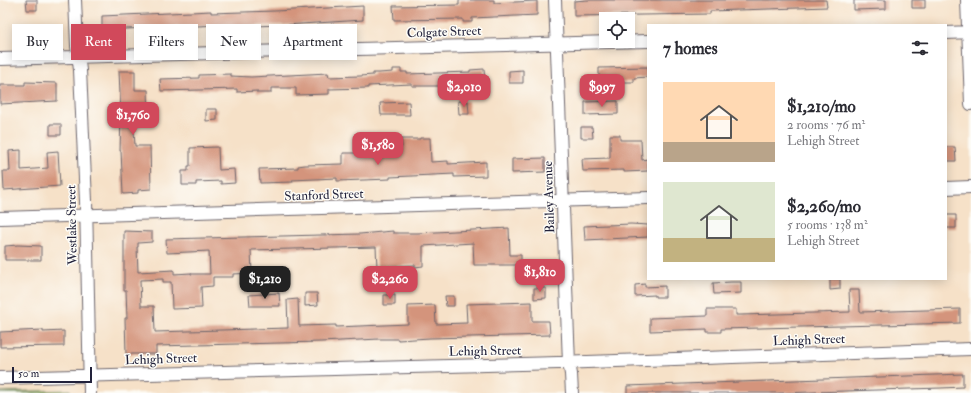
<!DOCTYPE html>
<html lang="en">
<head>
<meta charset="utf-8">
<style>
  :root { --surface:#fff; --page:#f7f7f7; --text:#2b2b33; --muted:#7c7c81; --accent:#d1495b }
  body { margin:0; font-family:"IM FELL Double Pica",serif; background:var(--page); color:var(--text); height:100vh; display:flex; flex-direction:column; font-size:15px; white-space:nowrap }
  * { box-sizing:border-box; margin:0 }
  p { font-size:13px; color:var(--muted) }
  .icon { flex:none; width:22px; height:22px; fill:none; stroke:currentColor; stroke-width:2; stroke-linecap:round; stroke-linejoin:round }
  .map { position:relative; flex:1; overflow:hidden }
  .sheet { position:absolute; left:647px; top:24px; width:300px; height:256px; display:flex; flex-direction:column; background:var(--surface); border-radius:0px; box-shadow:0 2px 10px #0003 }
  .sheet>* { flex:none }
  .hud { position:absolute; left:12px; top:24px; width:380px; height:36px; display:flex; gap:8px }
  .buttons { position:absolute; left:599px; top:12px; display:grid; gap:8px }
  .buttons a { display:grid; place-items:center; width:36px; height:36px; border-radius:0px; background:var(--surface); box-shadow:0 2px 10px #0003; font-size:20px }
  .scale { position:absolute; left:12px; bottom:10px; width:80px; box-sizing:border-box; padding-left:4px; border:2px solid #22223b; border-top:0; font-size:11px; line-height:14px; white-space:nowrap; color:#22223b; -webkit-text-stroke:3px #fdfcf7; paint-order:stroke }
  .price { position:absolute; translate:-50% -34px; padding:0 9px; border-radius:8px; background:var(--accent); color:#fff; font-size:13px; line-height:26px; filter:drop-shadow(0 1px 2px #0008) }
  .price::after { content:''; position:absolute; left:50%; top:24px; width:12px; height:9px; margin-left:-6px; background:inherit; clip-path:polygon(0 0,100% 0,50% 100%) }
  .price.on { background:#222; color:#fff }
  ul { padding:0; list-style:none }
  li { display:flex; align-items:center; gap:12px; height:100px; padding:0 16px }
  li span { display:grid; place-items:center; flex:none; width:112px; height:80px; border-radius:0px; color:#555 }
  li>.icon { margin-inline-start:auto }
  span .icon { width:48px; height:48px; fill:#fffc; stroke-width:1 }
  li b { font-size:17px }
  h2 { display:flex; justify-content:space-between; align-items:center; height:48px; padding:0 16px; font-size:17px }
  .pill { padding:0 14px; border-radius:0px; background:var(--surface); box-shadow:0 2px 10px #0003; font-size:14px; line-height:36px }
  .pill.on { background:var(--accent); color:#fff }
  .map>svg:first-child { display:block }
  .green { fill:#9fc16a; stroke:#607252 }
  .building { fill:#d4947b }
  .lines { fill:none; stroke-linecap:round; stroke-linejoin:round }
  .minor-casing { stroke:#6c656c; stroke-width:14 }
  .minor { stroke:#fff; stroke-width:12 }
  .labels { text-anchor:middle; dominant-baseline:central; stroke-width:3; stroke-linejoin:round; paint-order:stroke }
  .street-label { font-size:13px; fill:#22223b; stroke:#fdfcf7 }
</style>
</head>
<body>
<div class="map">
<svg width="971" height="393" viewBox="0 0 971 393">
  <rect width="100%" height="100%" fill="#fdfcf7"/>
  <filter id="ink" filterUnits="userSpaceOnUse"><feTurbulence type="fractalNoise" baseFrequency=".025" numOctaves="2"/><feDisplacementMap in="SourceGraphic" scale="8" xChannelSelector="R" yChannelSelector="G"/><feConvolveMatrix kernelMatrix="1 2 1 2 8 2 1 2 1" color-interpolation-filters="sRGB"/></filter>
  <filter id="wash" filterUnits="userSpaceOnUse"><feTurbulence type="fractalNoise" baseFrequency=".012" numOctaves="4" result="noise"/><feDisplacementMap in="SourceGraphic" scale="16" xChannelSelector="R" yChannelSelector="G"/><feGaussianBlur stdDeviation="0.9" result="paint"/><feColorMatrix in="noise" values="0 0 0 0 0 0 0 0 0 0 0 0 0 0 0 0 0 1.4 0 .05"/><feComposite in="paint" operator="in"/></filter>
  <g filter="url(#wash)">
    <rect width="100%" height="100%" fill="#f6e1c8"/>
    <path class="green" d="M70,390V393H0V392Z"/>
    <g id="blocks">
      <path class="building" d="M26,0H37V10H27Z
        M459,0H494V3L537,1V15L472,18V22H463V19L394,20L393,6L459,5Z
        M587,0H826L827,7L710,11V14L574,16V1Z
        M854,0H886V9L854,10Z
        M912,0H925V8H912Z
        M363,6V20L285,25L220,27V25L198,26L102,30V16L191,12L211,11V13L275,11Z
        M648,67V77L634,78V82H599V68Z
        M393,69H401V72H407V74L470,72V70L484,69L485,82L465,83V85L446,86H412V84L368,86V88L329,89V94L296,95V88H271V93H257V91L237,92V89L161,91L160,79L199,78V75L231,74V76L251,77L328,73L329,77L360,76L373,75V73H379L393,72Z
        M523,70V83H509V71Z
        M119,71H135V90H148L149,120L135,121L136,130H134L135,146H150L151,189L138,190V193L123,194L121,151H120L121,116Z
        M25,82L57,83V101L0,104V85H25Z
        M458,101H468L469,114H459Z
        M618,101V114L585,115V102Z
        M409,102L410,115H381L380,103Z
        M206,109H217V120L206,121Z
        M50,124H61V135H50Z
        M581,127H592L593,138H581Z
        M610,135H620V140H641L642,160L648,159V171L624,172V170L583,171L582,159L610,158Z
        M420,138H430L431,162L448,161V164L486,162V176L454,177V174L390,177V179L337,181V178L292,180L293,182L260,183L259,169L298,168V166L305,165L343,164V153H362V148L402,147L401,139H420Z
        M218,147L219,170L234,169L235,183L221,184V181L196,182V185H182V171H188V166H190V148Z
        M946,147H955L956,161H946Z
        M21,150V170L48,168L47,152L58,151L60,186L4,190L3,171H10L9,151Z
        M545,158V172L512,173V159Z
        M946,215H956V228H946Z
        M631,224L648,225V237L585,240L584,226Z
        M509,228L510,255H521V265H474L473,243L423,246V266L415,267V265L377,267L376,247L251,250L252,273L233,274V277H213V286L201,287L202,308L172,309L171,282H163V279L140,280L141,306H154L155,332L288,328L287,300L298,299L299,326L336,325V327L408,324V306L435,305L436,324L467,323L466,304L532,302V321H549L550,335L430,338L398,340V339H379L321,342L156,346V354H126L125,318H127L126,290H124V231L152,232V242L138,243V247H137L138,272L174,270V274L191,273V274H210L209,251L167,253L166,239L360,234L393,231V233H418Z
        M18,245L41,246V260H5V246Z
        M830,279H840V289L830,290Z
        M731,282H741V293L714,294L713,283Z
        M645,284V287L665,286V297H655V295L635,296V285Z
        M534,288H546V298L534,299Z
        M849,290H859L860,312L960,309V323L721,329V332H707V329L650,331V318L707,316V309H736V315H741L850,312Z
        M279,293L280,306H250L249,295Z
        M305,293H317L318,305L305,306Z
        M384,295H395V305H384Z
        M445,296H454V306H446Z
        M43,330V332L64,331V346L0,347V332Z
        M963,374V387L941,388L781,393H627V386Z"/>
    </g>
  </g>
  <g filter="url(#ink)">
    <use href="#blocks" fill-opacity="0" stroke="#6c656c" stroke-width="1"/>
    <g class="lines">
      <defs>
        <path id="minor" d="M75,0L77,46L80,70L86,201L90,393
          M555,0L569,363L571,374L572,393
          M967,0L971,104
          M946,33L971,32
          M0,59L648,41
          M946,188L971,187
          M0,218L648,198
          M0,378L558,363L971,349"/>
      </defs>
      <use href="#minor" class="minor-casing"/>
      <use href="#minor" class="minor"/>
    </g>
  </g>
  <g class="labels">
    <g class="street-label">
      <text transform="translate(444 32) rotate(-2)">Colgate Street</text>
      <text transform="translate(324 195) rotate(-2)">Stanford Street</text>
      <text transform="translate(549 197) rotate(-92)">Bailey Avenue</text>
      <text transform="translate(72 225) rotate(-91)">Westlake Street</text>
      <text transform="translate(809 340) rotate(-2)">Lehigh Street</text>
      <text transform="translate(485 351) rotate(-1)">Lehigh Street</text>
      <text transform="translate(161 359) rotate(-2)">Lehigh Street</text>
    </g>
  </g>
</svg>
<div class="buttons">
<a><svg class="icon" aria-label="locate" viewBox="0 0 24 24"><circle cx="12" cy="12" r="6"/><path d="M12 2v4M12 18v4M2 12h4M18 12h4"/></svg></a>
</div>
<div class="scale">50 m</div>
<b class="price" style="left:464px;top:108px">$2,010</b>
<b class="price" style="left:602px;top:108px">$997</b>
<b class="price" style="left:133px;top:136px">$1,760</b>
<b class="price" style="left:378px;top:166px">$1,580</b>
<b class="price" style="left:540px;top:293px">$1,810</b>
<b class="price on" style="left:265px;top:300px">$1,210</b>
<b class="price" style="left:390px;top:300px">$2,260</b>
<div class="hud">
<a class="pill">Buy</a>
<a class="pill on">Rent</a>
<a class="pill">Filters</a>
<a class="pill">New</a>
<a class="pill">Apartment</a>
</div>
<section class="sheet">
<h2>7 homes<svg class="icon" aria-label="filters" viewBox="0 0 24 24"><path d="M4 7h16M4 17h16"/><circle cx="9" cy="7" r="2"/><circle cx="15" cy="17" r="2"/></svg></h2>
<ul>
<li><span style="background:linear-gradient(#ffd9b3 75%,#b9a48a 0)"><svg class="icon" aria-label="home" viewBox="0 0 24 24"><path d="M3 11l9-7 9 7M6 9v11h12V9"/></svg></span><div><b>$1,210/mo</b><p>2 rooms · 76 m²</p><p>Lehigh Street</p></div></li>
<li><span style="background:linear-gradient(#dfe7d0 70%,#c2b280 0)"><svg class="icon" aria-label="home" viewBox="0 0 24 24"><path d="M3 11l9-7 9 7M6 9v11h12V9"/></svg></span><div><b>$2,260/mo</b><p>5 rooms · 138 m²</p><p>Lehigh Street</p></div></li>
</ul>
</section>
</div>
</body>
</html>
